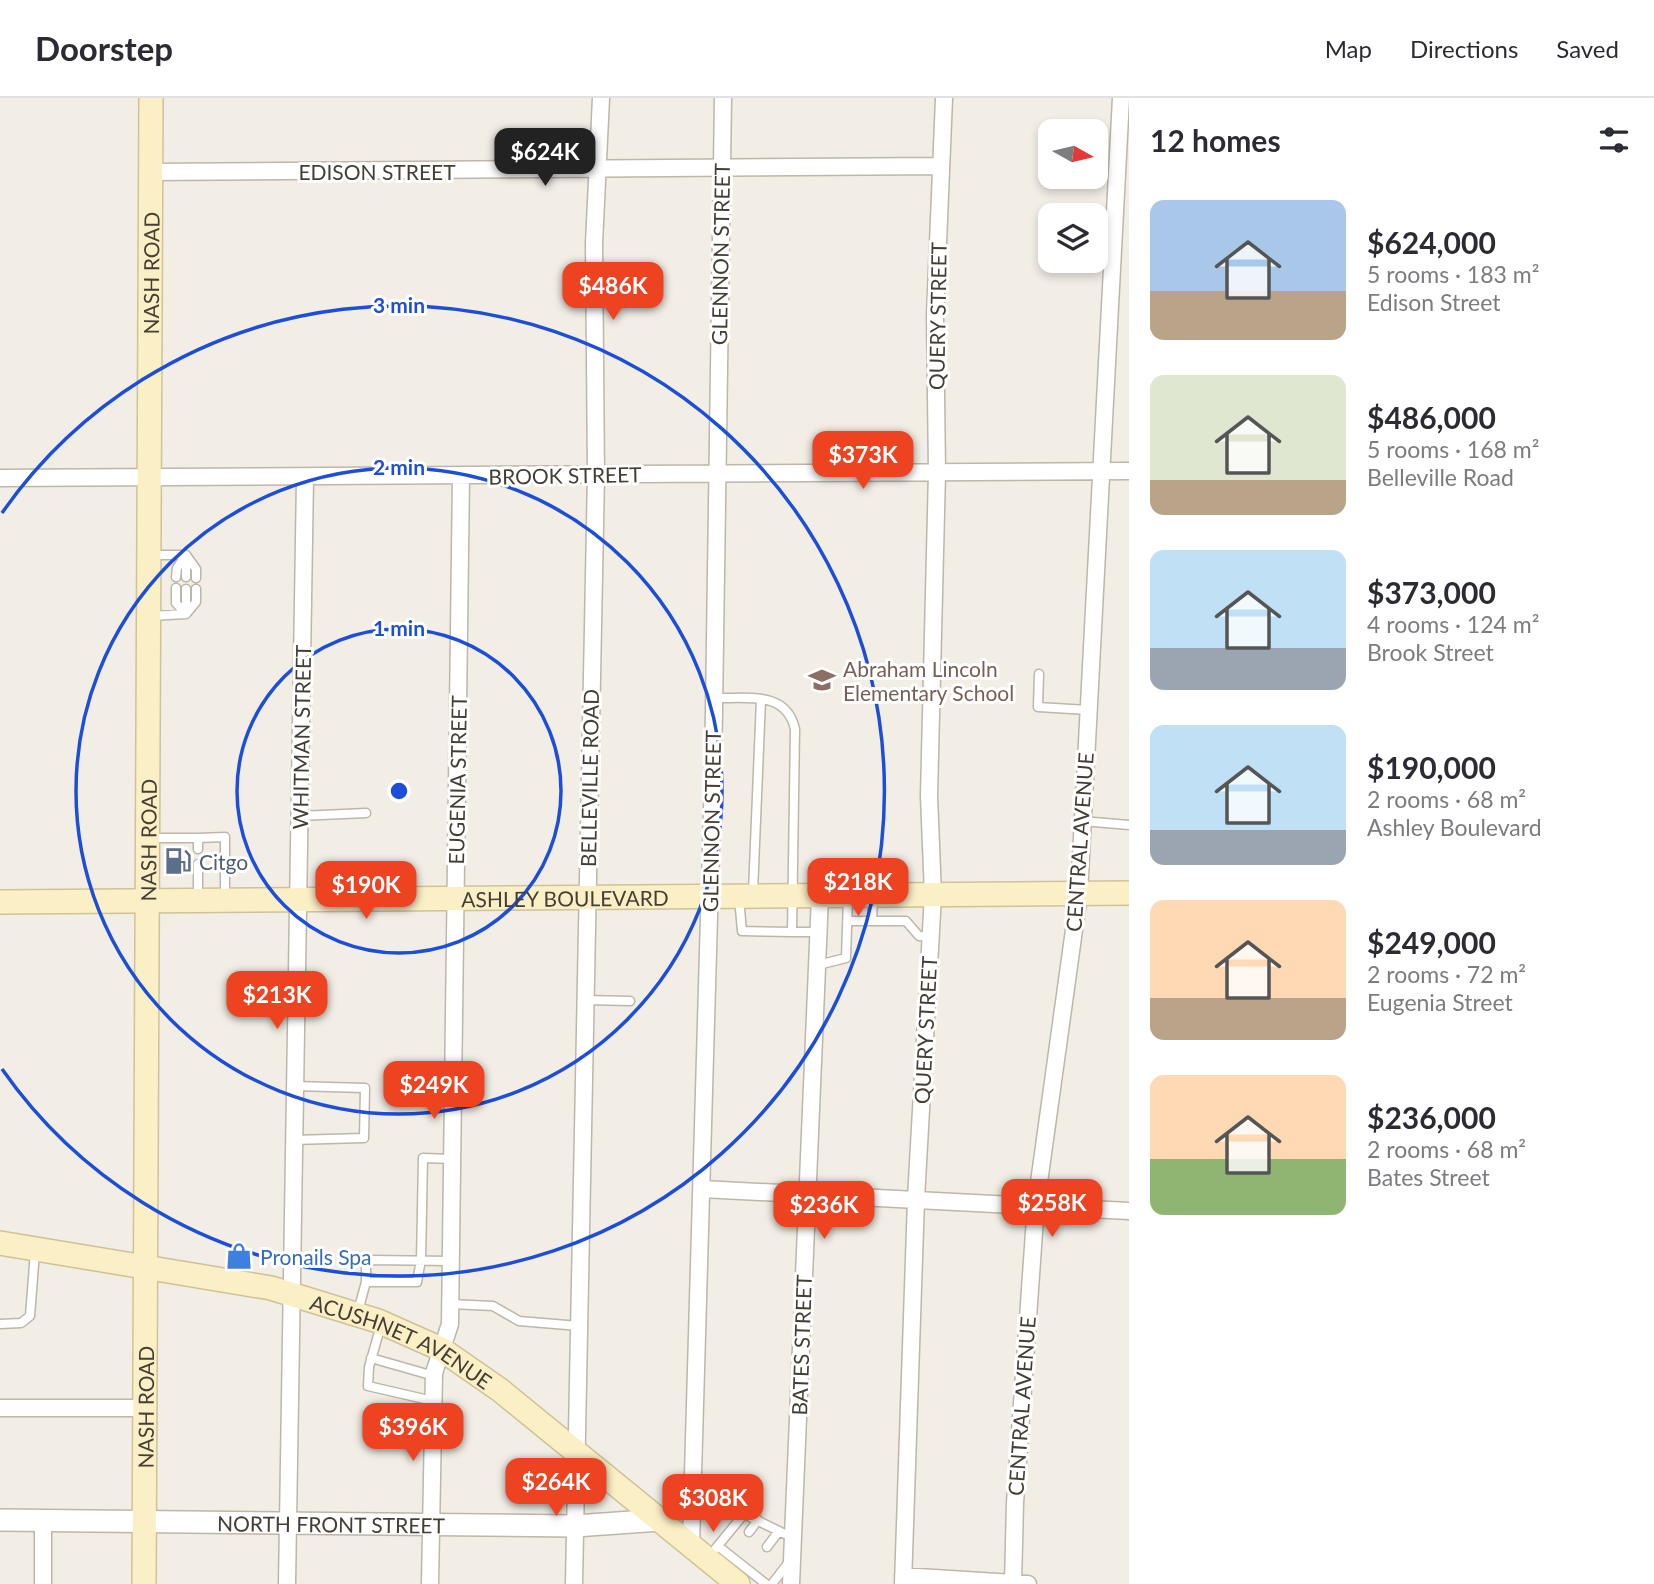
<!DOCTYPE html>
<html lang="en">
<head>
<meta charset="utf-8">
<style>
  :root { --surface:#fff; --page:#f2f2f3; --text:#2b2b33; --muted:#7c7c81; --line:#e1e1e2; --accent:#ed4321 }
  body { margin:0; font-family:Lato,sans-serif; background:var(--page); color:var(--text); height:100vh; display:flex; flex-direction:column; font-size:26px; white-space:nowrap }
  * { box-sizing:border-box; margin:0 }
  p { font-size:23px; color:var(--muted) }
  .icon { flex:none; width:38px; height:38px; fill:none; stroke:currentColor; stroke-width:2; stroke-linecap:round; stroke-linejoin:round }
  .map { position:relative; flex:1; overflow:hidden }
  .details { display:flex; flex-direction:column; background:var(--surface); width:525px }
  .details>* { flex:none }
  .needle { width:46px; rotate:98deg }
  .tools { position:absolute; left:1038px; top:21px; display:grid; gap:14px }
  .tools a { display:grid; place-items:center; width:70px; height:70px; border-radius:14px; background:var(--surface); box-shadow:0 4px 10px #0003; font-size:35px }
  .price { position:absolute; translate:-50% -60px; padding:0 16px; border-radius:14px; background:var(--accent); color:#fff; font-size:23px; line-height:46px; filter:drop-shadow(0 2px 4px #0008) }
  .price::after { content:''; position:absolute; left:50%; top:42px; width:21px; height:16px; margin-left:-10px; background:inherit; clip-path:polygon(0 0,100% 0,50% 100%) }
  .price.on { background:#222; color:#fff }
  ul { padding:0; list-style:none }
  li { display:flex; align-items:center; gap:21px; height:175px; padding:0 21px }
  li span { display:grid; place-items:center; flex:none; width:196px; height:140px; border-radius:14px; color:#555 }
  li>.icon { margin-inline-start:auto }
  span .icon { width:84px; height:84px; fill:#fffc; stroke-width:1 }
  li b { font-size:30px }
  h2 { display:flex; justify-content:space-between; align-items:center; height:84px; padding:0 21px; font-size:30px }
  header { display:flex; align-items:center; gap:42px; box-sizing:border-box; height:98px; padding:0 35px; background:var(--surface); border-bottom:2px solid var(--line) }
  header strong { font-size:33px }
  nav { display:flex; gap:38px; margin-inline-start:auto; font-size:24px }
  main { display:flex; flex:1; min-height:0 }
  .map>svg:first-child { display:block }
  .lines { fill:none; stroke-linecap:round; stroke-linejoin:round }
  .service-casing { stroke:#bdb6a9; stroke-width:11 }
  .minor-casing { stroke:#bdb6a9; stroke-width:19 }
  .tertiary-casing { stroke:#bdb6a9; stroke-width:24 }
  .secondary-casing { stroke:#cfc297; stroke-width:26 }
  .service { stroke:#fff; stroke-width:8 }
  .minor { stroke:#fff; stroke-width:16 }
  .tertiary { stroke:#fff; stroke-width:21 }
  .secondary { stroke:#fbefc6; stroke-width:23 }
  .ring { fill:none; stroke:#1d4ed8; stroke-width:3.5 }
  .labels { text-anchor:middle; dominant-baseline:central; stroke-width:6; stroke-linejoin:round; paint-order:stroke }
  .street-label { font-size:21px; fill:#443e35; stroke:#fff }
  .education-label { font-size:21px; fill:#785e54; stroke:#fff; text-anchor:start }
  .service-label { font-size:21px; fill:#4e5e75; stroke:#fff; text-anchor:start }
  .shop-label { font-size:21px; fill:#366cbe; stroke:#fff; text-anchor:start }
  .centre { fill:#1d4ed8; stroke:#fff; stroke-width:3.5 }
  .ring-label { font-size:21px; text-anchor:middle; font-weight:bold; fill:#1d4ed8; stroke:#fff; stroke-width:6; stroke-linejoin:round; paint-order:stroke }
</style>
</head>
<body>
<header>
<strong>Doorstep</strong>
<nav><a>Map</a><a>Directions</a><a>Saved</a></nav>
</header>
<main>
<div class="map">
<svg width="1129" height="1486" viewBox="0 0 1129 1486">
  <rect width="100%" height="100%" fill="#f2eee6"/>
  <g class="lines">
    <defs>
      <path id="service" d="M151,457H186V479
        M176,479L177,470L186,457L196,471V480
        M176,490V505L186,516L196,504V491
        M151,518L186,516V491
        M1039,576L1038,609L1088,612
        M713,600C747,601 786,592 795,631L792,834L742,833L739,800
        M299,718L366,715
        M1082,723L1129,727
        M150,740H198V751
        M198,740L225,739V800
        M198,766V802
        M753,794L761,601
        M848,823H906L919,838L930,839
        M872,823L873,798
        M792,834H819
        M818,867L846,860L848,801
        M584,902L630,903
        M293,1042L364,1040L365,990L294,988
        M366,1184V1168L371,1162L451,1163
        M450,1206L493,1208L519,1223L579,1228
        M358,1213L366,1184H417L421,1162L423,1060L452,1061
        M0,1226L21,1225L30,1218L35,1154
        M381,1227L369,1269L368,1288L433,1303
        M371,1260L434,1278
        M692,1415L744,1416L793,1440
        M749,1434L758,1422
        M718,1448L766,1486
        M767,1449L779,1433
        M716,1450L744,1416
        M772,1486L789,1464"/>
      <path id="minor" d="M151,74L940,68
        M0,380L1129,373
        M702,1091L1129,1113
        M0,1310H145
        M43,1422V1486
        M691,1446L713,679L723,0
        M903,1478L1028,1486
        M287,1486L305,380
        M430,1486L434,1275L450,1226L461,378
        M574,1486L596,377L594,145L601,0
        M791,1486L820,798
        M903,1486L916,1101L933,797L929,698L937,374L935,218L944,0
        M1013,1486L1015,1405L1036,1106L1079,796L1121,0"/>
      <g id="tertiary">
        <path id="s1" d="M0,1422L575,1428L660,1422"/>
      </g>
      <g id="secondary">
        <path id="s2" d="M0,804L1129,795"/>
        <path id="s3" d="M0,1145L271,1190L378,1223L441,1251L500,1292L738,1486"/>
        <path id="s4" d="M144,1486L151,0"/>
      </g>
    </defs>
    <use href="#service" class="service-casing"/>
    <use href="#minor" class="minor-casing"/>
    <use href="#tertiary" class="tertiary-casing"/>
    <use href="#secondary" class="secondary-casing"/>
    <use href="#service" class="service"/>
    <use href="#minor" class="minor"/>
    <use href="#tertiary" class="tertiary"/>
    <use href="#secondary" class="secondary"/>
  </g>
  <g class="ring">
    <circle cx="399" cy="693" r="162"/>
    <circle cx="399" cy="693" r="323"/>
    <path d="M2 415A485 485 0 1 1 2 971"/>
  </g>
  <defs>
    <symbol id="school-bare" viewBox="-9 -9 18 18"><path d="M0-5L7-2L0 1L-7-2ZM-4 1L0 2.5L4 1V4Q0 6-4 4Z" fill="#8d6e63" stroke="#fff" stroke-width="2.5" paint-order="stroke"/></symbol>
    <symbol id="fuel-bare" viewBox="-9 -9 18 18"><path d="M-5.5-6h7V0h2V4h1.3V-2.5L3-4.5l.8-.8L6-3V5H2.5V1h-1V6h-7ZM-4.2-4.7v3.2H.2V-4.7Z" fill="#5c6f8a" stroke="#fff" stroke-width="2.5" paint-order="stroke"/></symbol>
    <symbol id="shop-bare" viewBox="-9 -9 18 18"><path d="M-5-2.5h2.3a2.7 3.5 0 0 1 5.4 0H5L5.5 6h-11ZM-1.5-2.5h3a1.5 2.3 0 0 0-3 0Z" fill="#3f7fe0" stroke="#fff" stroke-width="2.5" paint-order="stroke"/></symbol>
  </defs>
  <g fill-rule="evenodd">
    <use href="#school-bare" x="803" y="563" width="38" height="38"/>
    <use href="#fuel-bare" x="159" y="744" width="38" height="38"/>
    <use href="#shop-bare" x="220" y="1139" width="38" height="38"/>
  </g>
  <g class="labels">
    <g class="street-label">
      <text x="377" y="73">EDISON STREET</text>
      <text transform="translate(720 156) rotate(-89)">GLENNON STREET</text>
      <text stroke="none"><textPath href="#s4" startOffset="1311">NASH ROAD</textPath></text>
      <text transform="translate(937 218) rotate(-89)">QUERY STREET</text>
      <text transform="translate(565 377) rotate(-1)">BROOK STREET</text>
      <text transform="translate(301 639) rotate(-89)">WHITMAN STREET</text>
      <text transform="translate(589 680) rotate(-89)">BELLEVILLE ROAD</text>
      <text transform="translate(457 682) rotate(-89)">EUGENIA STREET</text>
      <text transform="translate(711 723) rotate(-89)">GLENNON STREET</text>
      <text stroke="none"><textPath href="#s4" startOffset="744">NASH ROAD</textPath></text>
      <text transform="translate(1079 744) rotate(-86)">CENTRAL AVENUE</text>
      <text stroke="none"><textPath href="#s2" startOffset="565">ASHLEY BOULEVARD</textPath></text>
      <text transform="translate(925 932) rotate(-87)">QUERY STREET</text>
      <text stroke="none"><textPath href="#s3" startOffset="416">ACUSHNET AVENUE</textPath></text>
      <text transform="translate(801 1247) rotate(-88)">BATES STREET</text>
      <text transform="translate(1021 1308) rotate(-86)">CENTRAL AVENUE</text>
      <text stroke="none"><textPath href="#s4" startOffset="177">NASH ROAD</textPath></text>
      <text stroke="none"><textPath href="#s1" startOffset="331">NORTH FRONT STREET</textPath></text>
    </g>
    <g class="education-label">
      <text x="843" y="570">Abraham Lincoln<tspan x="843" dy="24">Elementary School</tspan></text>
    </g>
    <g class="service-label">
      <text x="199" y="763">Citgo</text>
    </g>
    <g class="shop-label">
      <text x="260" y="1158">Pronails Spa</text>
    </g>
  </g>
  <circle cx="399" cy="693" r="10" class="centre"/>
  <g class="ring-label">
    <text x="399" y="215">3 min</text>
    <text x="399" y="377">2 min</text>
    <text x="399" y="538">1 min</text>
  </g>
</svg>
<div class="tools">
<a><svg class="needle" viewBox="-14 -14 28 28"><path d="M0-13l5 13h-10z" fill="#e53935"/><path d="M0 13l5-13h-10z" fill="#7c7c81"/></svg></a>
<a><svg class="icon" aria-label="layers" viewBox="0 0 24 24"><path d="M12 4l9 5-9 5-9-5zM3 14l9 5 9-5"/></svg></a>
</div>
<b class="price on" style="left:545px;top:90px">$624K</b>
<b class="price" style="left:613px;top:224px">$486K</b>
<b class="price" style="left:863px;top:393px">$373K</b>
<b class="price" style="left:858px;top:820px">$218K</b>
<b class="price" style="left:366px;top:823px">$190K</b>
<b class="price" style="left:277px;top:933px">$213K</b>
<b class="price" style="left:434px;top:1023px">$249K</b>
<b class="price" style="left:1052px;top:1141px">$258K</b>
<b class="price" style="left:824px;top:1143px">$236K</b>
<b class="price" style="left:413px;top:1365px">$396K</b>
<b class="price" style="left:556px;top:1420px">$264K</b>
<b class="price" style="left:713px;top:1436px">$308K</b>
</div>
<section class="details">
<h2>12 homes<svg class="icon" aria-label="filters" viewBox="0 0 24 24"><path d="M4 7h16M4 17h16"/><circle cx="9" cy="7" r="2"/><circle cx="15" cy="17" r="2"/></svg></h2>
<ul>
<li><span style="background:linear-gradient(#a9c7e8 65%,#b9a48a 0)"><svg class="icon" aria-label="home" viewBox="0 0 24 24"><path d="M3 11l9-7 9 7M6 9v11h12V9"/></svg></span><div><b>$624,000</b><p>5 rooms · 183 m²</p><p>Edison Street</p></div></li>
<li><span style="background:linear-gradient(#dfe7d0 75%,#b9a48a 0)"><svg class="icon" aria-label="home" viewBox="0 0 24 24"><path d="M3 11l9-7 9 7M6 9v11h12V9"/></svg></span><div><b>$486,000</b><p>5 rooms · 168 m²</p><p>Belleville Road</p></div></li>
<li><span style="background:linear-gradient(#bfe0f5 70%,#9aa5b1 0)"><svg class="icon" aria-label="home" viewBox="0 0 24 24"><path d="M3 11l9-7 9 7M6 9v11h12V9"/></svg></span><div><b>$373,000</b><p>4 rooms · 124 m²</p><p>Brook Street</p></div></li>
<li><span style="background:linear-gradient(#bfe0f5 75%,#9aa5b1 0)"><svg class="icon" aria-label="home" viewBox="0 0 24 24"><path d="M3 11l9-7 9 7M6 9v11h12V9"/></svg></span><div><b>$190,000</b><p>2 rooms · 68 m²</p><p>Ashley Boulevard</p></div></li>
<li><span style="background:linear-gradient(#ffd9b3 70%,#b9a48a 0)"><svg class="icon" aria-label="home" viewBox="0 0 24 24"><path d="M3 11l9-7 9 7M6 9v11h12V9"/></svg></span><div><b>$249,000</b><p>2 rooms · 72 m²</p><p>Eugenia Street</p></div></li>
<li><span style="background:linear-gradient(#ffd9b3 60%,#8fb573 0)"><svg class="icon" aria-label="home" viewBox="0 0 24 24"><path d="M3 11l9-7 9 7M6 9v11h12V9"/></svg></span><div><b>$236,000</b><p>2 rooms · 68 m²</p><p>Bates Street</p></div></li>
</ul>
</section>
</main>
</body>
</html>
